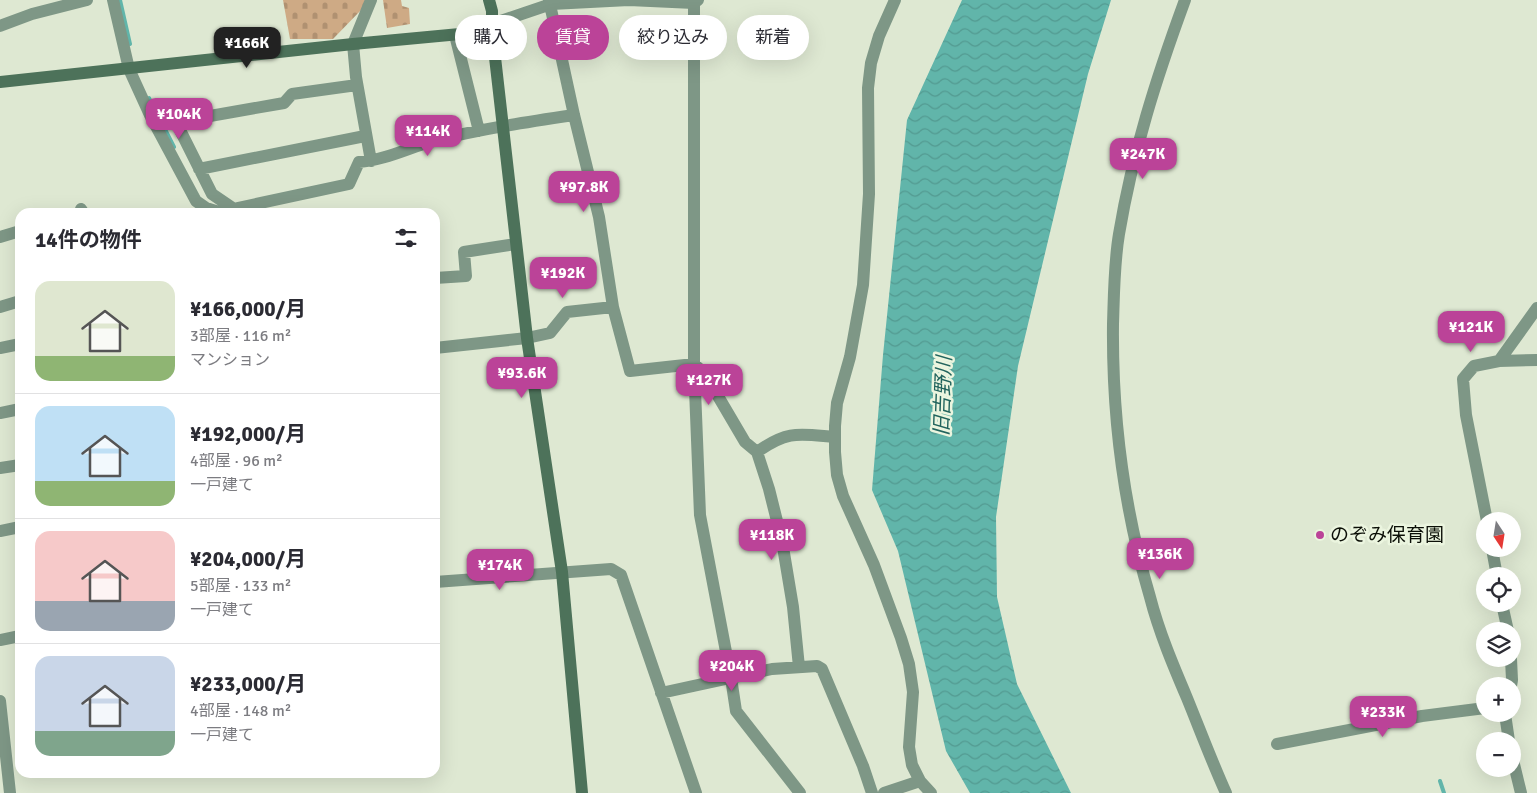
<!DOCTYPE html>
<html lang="ja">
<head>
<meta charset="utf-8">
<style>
  :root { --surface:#fff; --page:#f2f2f3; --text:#2b2b33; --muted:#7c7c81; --line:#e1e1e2; --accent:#bb4398 }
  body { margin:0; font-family:Signika,"Noto Sans JP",sans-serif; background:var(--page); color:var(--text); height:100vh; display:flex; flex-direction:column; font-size:19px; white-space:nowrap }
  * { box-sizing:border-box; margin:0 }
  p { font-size:16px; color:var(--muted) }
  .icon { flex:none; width:28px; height:28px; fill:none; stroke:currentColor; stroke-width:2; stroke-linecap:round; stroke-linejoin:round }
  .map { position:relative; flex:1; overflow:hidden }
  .details { position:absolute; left:15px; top:208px; width:425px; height:570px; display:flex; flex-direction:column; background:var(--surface); border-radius:15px; box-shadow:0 5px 20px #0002 }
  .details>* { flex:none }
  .hud { position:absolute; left:455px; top:15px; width:475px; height:45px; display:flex; gap:10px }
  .needle { width:32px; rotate:168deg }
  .buttons { position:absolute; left:1476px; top:512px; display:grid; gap:10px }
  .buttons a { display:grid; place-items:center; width:45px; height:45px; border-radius:50%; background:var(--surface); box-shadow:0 5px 20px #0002; font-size:25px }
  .price { position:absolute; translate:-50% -42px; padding:0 11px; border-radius:10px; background:var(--accent); color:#fff; font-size:16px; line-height:32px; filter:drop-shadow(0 1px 2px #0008) }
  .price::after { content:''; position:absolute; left:50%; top:30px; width:15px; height:11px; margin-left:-8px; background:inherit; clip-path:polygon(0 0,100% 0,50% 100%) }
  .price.on { background:#222; color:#fff }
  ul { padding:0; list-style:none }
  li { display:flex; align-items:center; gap:15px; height:125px; padding:0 20px }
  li+li { border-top:1px solid var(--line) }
  li span { display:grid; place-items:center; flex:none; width:140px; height:100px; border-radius:15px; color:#555 }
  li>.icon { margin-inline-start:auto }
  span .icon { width:60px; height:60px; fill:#fffc; stroke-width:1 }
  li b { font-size:21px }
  h2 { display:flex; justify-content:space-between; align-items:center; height:60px; padding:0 20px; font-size:21px }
  .pill { padding:0 18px; border-radius:22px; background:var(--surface); box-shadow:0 5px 20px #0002; font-size:18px; line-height:45px }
  .pill.on { background:var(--accent); color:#fff }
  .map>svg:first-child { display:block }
  .cemetery { fill:url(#cemetery-stones) }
  .water { fill:url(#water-waves) }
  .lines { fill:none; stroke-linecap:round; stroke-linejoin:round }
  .stream { stroke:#61b5aa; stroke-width:4 }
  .street { stroke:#7e9786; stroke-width:12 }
  .secondary { stroke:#4d725a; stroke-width:12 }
  .poi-dot { fill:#bb4398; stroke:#ebf5df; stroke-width:2 }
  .labels { text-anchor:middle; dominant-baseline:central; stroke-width:5; stroke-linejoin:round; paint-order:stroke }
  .poi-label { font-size:19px; fill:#0b0f07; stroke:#ebf5df; text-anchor:start }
  .water-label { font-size:20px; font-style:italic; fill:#21645d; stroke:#ebf5df }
</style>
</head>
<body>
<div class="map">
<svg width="1537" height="793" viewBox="0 0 1537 793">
  <defs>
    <pattern id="cemetery-stones" width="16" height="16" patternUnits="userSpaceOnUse" patternTransform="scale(1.25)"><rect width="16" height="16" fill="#ceaa85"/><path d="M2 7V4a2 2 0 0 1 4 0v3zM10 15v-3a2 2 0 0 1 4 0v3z" fill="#b09171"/></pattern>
    <pattern id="water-waves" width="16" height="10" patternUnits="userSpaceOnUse" patternTransform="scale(1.25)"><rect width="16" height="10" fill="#61b5aa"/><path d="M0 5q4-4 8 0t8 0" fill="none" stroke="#539a91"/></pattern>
  </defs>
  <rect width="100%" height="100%" fill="#dee8d2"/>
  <path class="cemetery" d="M283,0H365L363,8L333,39H290Z
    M383,0H401L402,6L409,8L410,24L387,28Z"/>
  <path class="water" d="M962,0H1111L1088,74L1018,366L996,517L997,597L1017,684L1071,793H970L946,751L898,551L872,490L883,355L907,120Z"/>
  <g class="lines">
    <path class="stream" d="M120,0L130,44
      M149,98L174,147
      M1440,781L1444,793"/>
    <path class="street" d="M113,0L129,69L150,115L196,201L206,208L219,212L349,184L359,162C385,160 408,148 433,141C480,129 527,122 574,115
      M549,0L574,115L599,217L613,307L630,371L694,364L705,374L745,442L757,452L769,489L782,541L793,607L799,667
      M694,0V364L700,515L731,678L736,711L800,793
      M895,0L879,36L871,63L868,88L869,194L863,285L850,357L837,403L835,426V452L837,475L843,496L874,565L901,638L909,664L913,692L909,747L912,765L920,781L931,793
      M1185,0C1156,79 1133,151 1119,234C1114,264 1114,294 1113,324C1112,416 1124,509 1150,597C1159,632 1173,665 1187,698C1200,730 1212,762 1226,793
      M492,24L551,4L629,0L694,3L698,0
      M0,26L32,14L87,0
      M455,35L479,131
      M371,161L356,77L353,44L371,0
      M199,169L365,136
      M81,209L83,212
      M235,212L234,209L212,194L176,122L284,103L292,94L357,85
      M0,237L20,231
      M435,278L466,276L464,252L516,244
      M0,307L20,301
      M0,348L20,344
      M435,348L527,338L550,333L567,312L613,307
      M1499,361L1537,308
      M0,413L20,409
      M757,452C788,430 799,434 834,437
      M0,468L20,465
      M1487,521L1466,415L1463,379L1474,366L1499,361L1537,360
      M0,531L20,527
      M1492,549L1497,576
      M435,582L611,569L621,575L696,793
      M1502,604L1508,631
      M0,640L20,636
      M1511,686L1512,680L1511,659
      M661,693L772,669L817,666L822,669L863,766L872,793
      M0,701L10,793
      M1505,714L1509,741
      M1277,744L1422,716L1485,708
      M1512,756L1521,793
      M884,793L920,781"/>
    <path class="secondary" d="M489,0L492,11V31L527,338L562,572L582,793
      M0,82L353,44L492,31"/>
  </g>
  <circle class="poi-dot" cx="1320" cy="535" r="5"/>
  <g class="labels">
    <g class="poi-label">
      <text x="1330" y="535">のぞみ保育園</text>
    </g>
    <g class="water-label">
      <text transform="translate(943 396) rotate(-88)">旧吉野川</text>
    </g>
  </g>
</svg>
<div class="buttons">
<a><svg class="needle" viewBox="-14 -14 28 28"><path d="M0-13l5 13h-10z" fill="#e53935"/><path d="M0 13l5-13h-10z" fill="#7c7c81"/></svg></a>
<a><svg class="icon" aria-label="locate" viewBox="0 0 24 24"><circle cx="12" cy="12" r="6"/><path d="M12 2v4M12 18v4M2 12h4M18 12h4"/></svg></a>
<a><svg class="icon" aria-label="layers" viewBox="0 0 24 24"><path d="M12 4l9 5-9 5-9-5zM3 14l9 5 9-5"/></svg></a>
<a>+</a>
<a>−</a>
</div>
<b class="price on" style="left:247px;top:69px">¥166K</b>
<b class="price" style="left:179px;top:140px">¥104K</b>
<b class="price" style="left:428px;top:157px">¥114K</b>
<b class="price" style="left:1143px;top:180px">¥247K</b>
<b class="price" style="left:584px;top:213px">¥97.8K</b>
<b class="price" style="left:563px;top:299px">¥192K</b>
<b class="price" style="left:1471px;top:353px">¥121K</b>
<b class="price" style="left:522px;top:399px">¥93.6K</b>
<b class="price" style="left:709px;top:406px">¥127K</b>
<b class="price" style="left:772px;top:561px">¥118K</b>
<b class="price" style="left:1160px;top:580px">¥136K</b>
<b class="price" style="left:500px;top:591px">¥174K</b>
<b class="price" style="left:732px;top:692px">¥204K</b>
<b class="price" style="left:1383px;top:738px">¥233K</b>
<div class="hud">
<a class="pill">購入</a>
<a class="pill on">賃貸</a>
<a class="pill">絞り込み</a>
<a class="pill">新着</a>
</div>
<section class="details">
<h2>14件の物件<svg class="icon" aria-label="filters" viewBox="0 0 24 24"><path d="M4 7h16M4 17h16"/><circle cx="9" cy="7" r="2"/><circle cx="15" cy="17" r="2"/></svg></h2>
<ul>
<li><span style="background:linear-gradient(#dfe7d0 75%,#8fb573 0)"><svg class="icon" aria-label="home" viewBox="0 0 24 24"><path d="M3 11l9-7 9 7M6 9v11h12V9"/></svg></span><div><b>¥166,000/月</b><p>3部屋 · 116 m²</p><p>マンション</p></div></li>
<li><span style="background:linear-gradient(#bfe0f5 75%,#8fb573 0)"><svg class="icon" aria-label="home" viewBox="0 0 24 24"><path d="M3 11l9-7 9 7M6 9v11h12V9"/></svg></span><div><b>¥192,000/月</b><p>4部屋 · 96 m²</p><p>一戸建て</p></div></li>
<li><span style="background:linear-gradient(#f6c9c9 70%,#9aa5b1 0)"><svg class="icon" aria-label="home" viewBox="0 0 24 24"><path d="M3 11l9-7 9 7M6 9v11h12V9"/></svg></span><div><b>¥204,000/月</b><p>5部屋 · 133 m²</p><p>一戸建て</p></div></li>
<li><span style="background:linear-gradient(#c9d6e8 75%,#7fa58c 0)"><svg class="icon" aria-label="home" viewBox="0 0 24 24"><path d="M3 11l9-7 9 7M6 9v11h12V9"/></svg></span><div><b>¥233,000/月</b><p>4部屋 · 148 m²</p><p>一戸建て</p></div></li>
</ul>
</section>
</div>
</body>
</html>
